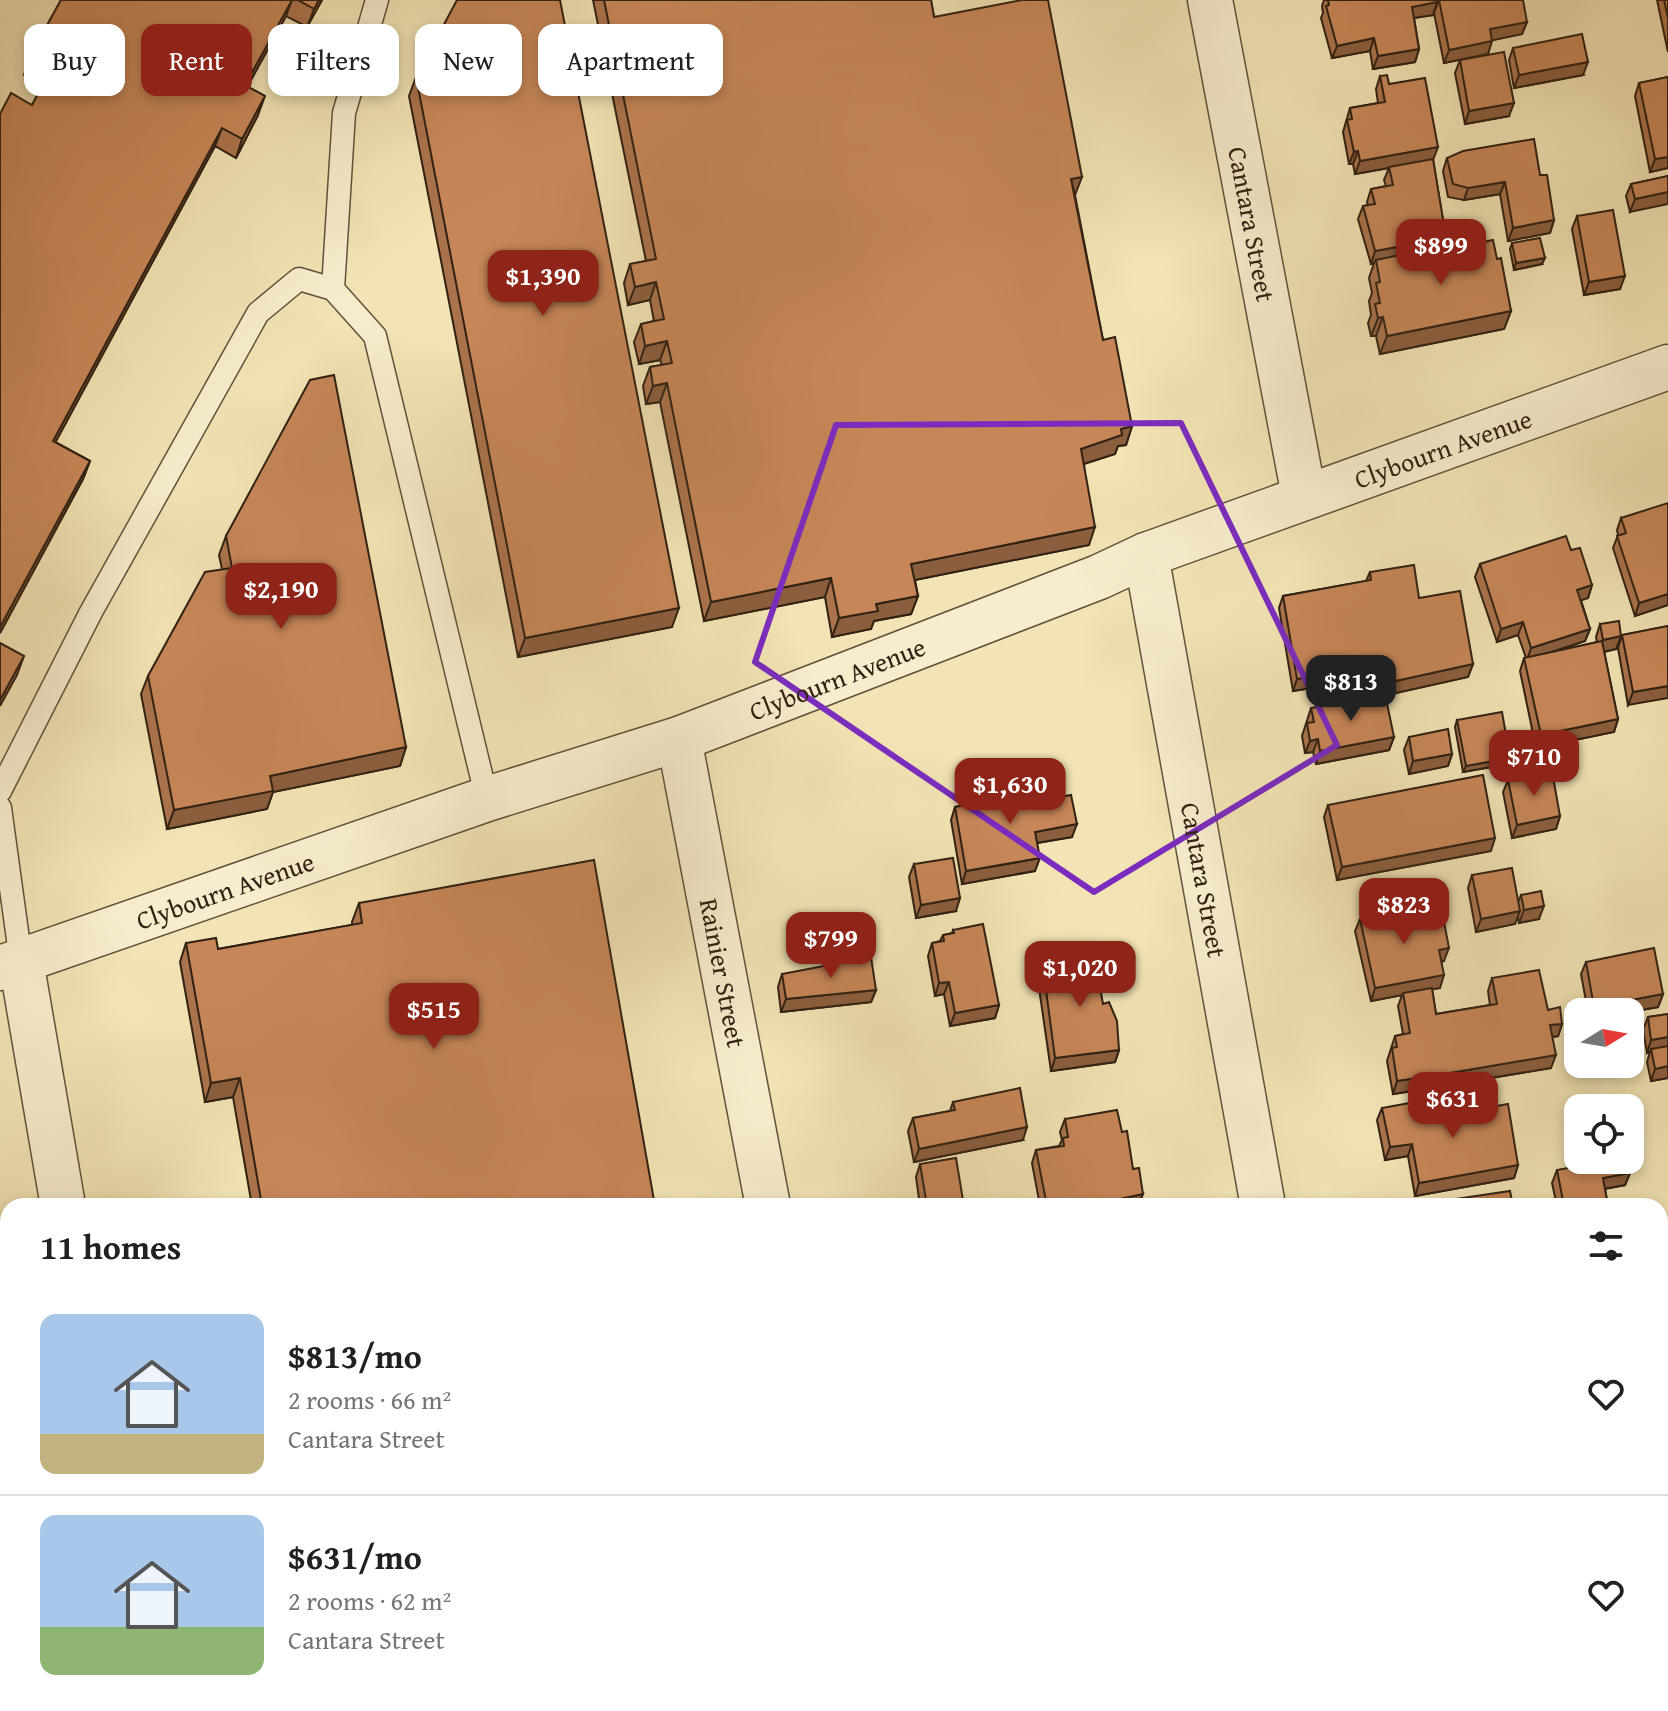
<!DOCTYPE html>
<html lang="en">
<head>
<meta charset="utf-8">
<style>
  :root { --surface:#fff; --page:#f2f2f2; --text:#202124; --muted:#757577; --line:#e0e0e0; --accent:#8f2418 }
  body { margin:0; font-family:"Gentium Book Plus",serif; background:var(--page); color:var(--text); height:100vh; display:flex; flex-direction:column; font-size:30px; white-space:nowrap }
  * { box-sizing:border-box; margin:0 }
  p { font-size:26px; color:var(--muted) }
  .icon { flex:none; width:44px; height:44px; fill:none; stroke:currentColor; stroke-width:2; stroke-linecap:round; stroke-linejoin:round }
  .map { position:relative; flex:1; overflow:hidden }
  .details { position:absolute; left:0px; top:1198px; width:1668px; height:514px; display:flex; flex-direction:column; background:var(--surface); border-radius:24px 24px 0 0; box-shadow:0 4px 12px #0003 }
  .details>* { flex:none }
  .hud { position:absolute; left:24px; top:24px; width:800px; height:72px; display:flex; gap:16px }
  .needle { width:52px; rotate:79deg }
  .buttons { position:absolute; left:1564px; top:998px; display:grid; gap:16px }
  .buttons a { display:grid; place-items:center; width:80px; height:80px; border-radius:16px; background:var(--surface); box-shadow:0 4px 12px #0003; font-size:40px }
  .price { position:absolute; translate:-50% -68px; padding:0 18px; border-radius:16px; background:var(--accent); color:#fff; font-size:26px; line-height:52px; filter:drop-shadow(0 2px 4px #0008) }
  .price::after { content:''; position:absolute; left:50%; top:48px; width:24px; height:18px; margin-left:-12px; background:inherit; clip-path:polygon(0 0,100% 0,50% 100%) }
  .price.current { background:#222; color:#fff }
  ul { padding:0; list-style:none }
  li { display:flex; align-items:center; gap:24px; height:200px; padding:0 40px }
  li+li { border-top:2px solid var(--line) }
  li span { display:grid; place-items:center; flex:none; width:224px; height:160px; border-radius:16px; color:#555 }
  li>.icon { margin-inline-start:auto }
  span .icon { width:96px; height:96px; fill:#fffc; stroke-width:1 }
  li b { font-size:34px }
  h2 { display:flex; justify-content:space-between; align-items:center; height:96px; padding:0 40px; font-size:34px }
  .pill { padding:0 28px; border-radius:16px; background:var(--surface); box-shadow:0 4px 12px #0003; font-size:28px; line-height:72px }
  .pill.current { background:var(--accent); color:#fff }
  .map>svg:first-child { display:block }
  .lines { fill:none; stroke-linecap:round; stroke-linejoin:round }
  .lane-casing { stroke:#60523b; stroke-width:25 }
  .street-casing { stroke:#60523b; stroke-width:47 }
  .lane { stroke:#f7edce; stroke-width:22 }
  .street { stroke:#f7edce; stroke-width:44 }
  .wall { fill:#ab734b; stroke:#302113; stroke-width:2 }
  .shaded-wall { fill:#8b5e3d; stroke:#302113; stroke-width:2 }
  .building { fill:#c78657; stroke:#302113; stroke-width:2 }
  .marked { fill:none; stroke:#7b2cbf; stroke-width:6; stroke-linejoin:round }
  .labels { text-anchor:middle; dominant-baseline:central; stroke-width:8; stroke-linejoin:round; paint-order:stroke }
  .street-label { font-size:26px; fill:#302113; stroke:#f7edce }
</style>
</head>
<body>
<div class="map">
<svg width="1668" height="1711" viewBox="0 0 1668 1711">
  <rect width="100%" height="100%" fill="#f2e4b4"/>
  <filter id="stains"><feTurbulence type="fractalNoise" baseFrequency=".0025" numOctaves="4"/><feColorMatrix values="0 0 0 0 .2 0 0 0 0 .09 0 0 0 0 .02 0 0 0 .5 -.17"/></filter>
  <radialGradient id="worn" r=".72"><stop offset=".6" stop-color="#630" stop-opacity="0"/><stop offset="1" stop-color="#630" stop-opacity=".3"/></radialGradient>
  <g class="lines">
    <defs>
      <path id="lane" d="M333,289L344,113L377,0
        M0,791L91,612L258,313L299,279L333,289L375,336L487,799
        M0,808L21,961
        M0,1350L8,1348
        M0,1480L8,1526
        M39,1704L40,1711"/>
      <g id="street">
        <path id="s1" d="M1210,0L1304,496"/>
        <path id="s2" d="M1146,555L1263,1206"/>
        <path id="s3" d="M679,739L768,1206"/>
        <path d="M21,961L63,1206"/>
        <path id="s4" d="M0,968L487,799L679,739L1099,577L1146,555L1668,367"/>
        <path d="M150,1704L151,1711"/>
        <path d="M863,1704L864,1711"/>
        <path d="M1353,1704L1355,1711"/>
      </g>
    </defs>
    <use href="#lane" class="lane-casing"/>
    <use href="#street" class="street-casing"/>
    <use href="#lane" class="lane"/>
    <use href="#street" class="street"/>
  </g>
  <path class="wall" d="M61,0H322L307,27L286,16L247,87L258,115L236,158L215,146L55,442L90,461L83,479L0,633V114L32,105L43,85L24,75L30,56Z
    M593,0H931L934,17L1075,195L1103,340L1132,426L1126,445L1118,446L1115,454L1084,464L1089,545L915,580L918,596L911,614L874,621L871,629L832,637L825,597L704,621L660,402L646,404L643,386L650,367L662,365L660,360L639,364L634,342L641,324L654,321L650,300L628,305L624,283L630,264L646,261Z
    M1324,0H1437V2L1433,15L1414,18L1419,49L1415,62L1373,69L1370,51L1332,58L1321,18L1323,13L1322,6Z
    M1439,0L1527,22L1522,34L1492,40L1488,54L1444,63L1434,13Z
    M1657,0H1668V52Z
    M1513,48L1583,75L1514,88L1509,60Z
    M1460,60L1509,116L1465,124L1455,73Z
    M1380,76L1389,84L1433,159L1446,238L1443,246L1458,247L1497,259L1511,311L1504,329L1380,354L1376,336H1371L1368,323L1371,315L1369,301L1372,293L1369,278L1374,263L1371,264L1358,219L1363,206L1368,205L1367,202L1371,189L1386,186L1384,180L1389,168L1355,174L1353,164H1349L1343,132L1350,108L1378,103L1376,89Z
    M416,77L672,627L518,657L409,96Z
    M1668,77V168L1650,172L1635,96L1639,83Z
    M1447,158L1540,175L1554,220L1550,233L1508,241L1500,194L1464,200L1448,197L1443,171Z
    M1668,176L1630,212L1626,196L1631,184Z
    M1577,216L1620,289L1584,295L1572,229Z
    M1512,243L1542,264L1514,270L1510,249Z
    M1621,518L1668,605L1635,616L1613,548L1618,535L1617,530Z
    M226,536L406,747L400,766L273,792L267,809L167,829L141,694L148,676L222,569L219,555Z
    M1571,550L1592,585L1588,598L1581,600L1590,629L1585,641L1551,653L1597,642L1596,637L1600,624L1616,649L1604,652L1618,719L1614,732L1536,748L1520,671L1524,658H1526L1518,635L1497,642L1475,577L1480,564Z
    M1370,572L1419,598L1473,664L1468,677L1387,695L1383,676L1293,691L1279,608L1283,596L1366,581Z
    M1668,626L1628,705L1618,648L1622,635Z
    M1311,708L1394,737L1389,750L1316,764L1313,752L1305,753L1302,736Z
    M1457,720L1510,758L1508,764L1463,772L1455,727Z
    M1409,737L1452,754L1448,766L1409,774L1404,750Z
    M1508,780L1560,816L1556,829L1512,838L1503,792Z
    M992,793L1050,799L1072,837L1037,843L1035,871L962,884L951,820L955,807L989,801Z
    M1328,805L1491,851L1337,880L1324,817Z
    M914,864L956,911L916,918L909,877Z
    M1472,875L1518,902L1521,895L1539,919L1519,923L1518,917L1515,924L1476,932L1468,888Z
    M359,903L655,1206H252L233,1097L205,1102L180,962L186,943L218,949L352,925V922Z
    M1360,919L1434,924L1444,961H1442L1440,988L1432,989L1436,1014L1490,1005L1488,991L1492,978L1548,1010L1562,1024L1558,1036L1552,1037L1551,1068L1442,1086L1440,1091L1420,1094L1419,1090L1393,1094L1387,1061L1395,1036L1403,1034L1398,1006L1402,995L1371,1001L1355,931Z
    M953,930L999,1005L995,1018L950,1026L944,994L935,996L928,956L932,943L940,941L943,935L952,933Z
    M1070,952L1103,1004L1119,1050L1115,1062L1051,1071L1039,988L1044,975L1067,971L1066,965Z
    M1586,962L1663,994L1658,1007L1630,1012H1588L1581,974Z
    M782,974L876,990L871,1002L781,1012L778,987Z
    M1668,1014V1078L1651,1081L1647,1062L1650,1052L1647,1053L1643,1030L1648,1017Z
    M953,1102L1023,1140L914,1162L908,1131L913,1118L950,1111Z
    M1382,1108L1430,1118L1518,1165L1514,1178L1415,1196L1408,1156L1385,1160L1377,1120Z
    M1065,1119L1138,1206H1040L1032,1163L1036,1150L1059,1146L1062,1140L1060,1132Z
    M920,1164L964,1206H920L916,1177Z
    M1557,1170L1630,1173L1625,1185L1605,1189L1608,1206H1557L1552,1183Z
    M340,1704H784L785,1711H342Z
    M962,1704H1027L1028,1711H964Z
    M1033,1704H1087L1088,1711H1034Z
    M1095,1704H1221L1183,1711H1096Z"/>
  <path class="shaded-wall" d="M292,0L286,16L238,104L245,85Z
    M319,0H322L307,27L314,9Z
    M1437,2L1433,15L1407,19L1412,7Z
    M1527,22L1522,34L1485,42L1490,29Z
    M1374,38L1370,51L1332,58L1337,46Z
    M1492,41L1488,54L1444,63L1449,50Z
    M1419,49L1415,62L1373,69L1378,56Z
    M1588,62L1583,75L1514,88L1519,75Z
    M265,96L258,115L236,158L242,139Z
    M1514,103L1509,116L1465,124L1469,111Z
    M222,128L215,146L46,460L53,441Z
    M1438,147L1433,160L1355,174L1360,161Z
    M1358,151L1353,164H1349L1354,152Z
    M1668,157V168L1650,172L1655,159Z
    M1082,177L1075,195L1071,179Z
    M1505,182L1500,194L1464,200L1468,188Z
    M1668,192V204L1630,212L1635,199Z
    M1554,220L1550,233L1508,241L1513,228Z
    M1446,238L1442,250L1376,260L1374,263L1371,264L1375,251Z
    M1545,258L1542,264L1514,270L1516,263Z
    M1625,276L1620,289L1584,295L1589,282Z
    M656,282L650,300L628,305L635,287Z
    M1511,311L1504,329L1380,354L1387,336Z
    M1383,317L1376,336H1371L1378,318Z
    M667,341L660,360L639,364L645,346Z
    M667,383L660,402L646,404L653,386Z
    M1132,426L1126,445L1118,446L1115,454L1074,467L1081,449L1121,429Z
    M90,461L83,479L0,633V627Z
    M1095,527L1089,545L905,582L911,564Z
    M831,578L825,597L704,621L711,602Z
    M1592,585L1588,598L1573,603L1577,590Z
    M1668,594V605L1635,616L1639,603Z
    M918,596L911,614L874,621L871,629L832,637L839,618L876,604Z
    M679,608L672,627L518,657L525,638Z
    M1523,622L1518,635L1497,642L1501,629Z
    M1590,629L1585,641L1527,660L1531,648Z
    M1621,636L1616,649L1598,653L1603,640Z
    M24,656L17,675L0,706V700Z
    M1387,663L1383,676L1293,691L1297,679Z
    M1473,664L1468,677L1387,695L1391,682Z
    M1668,686V698L1628,705L1633,692Z
    M1618,719L1614,732L1536,748L1541,735Z
    M1394,737L1389,750L1316,764L1320,751Z
    M1318,739L1313,752L1305,753L1310,741Z
    M406,747L400,766L273,792L267,809L167,829L174,810L270,776Z
    M1452,754L1448,766L1409,774L1413,761Z
    M1510,758L1508,764L1463,772L1466,766Z
    M1560,816L1556,829L1512,838L1517,825Z
    M1077,824L1072,837L1031,844L1035,832Z
    M1495,838L1491,851L1337,880L1342,867Z
    M1040,858L1035,871L962,884L966,871Z
    M960,898L956,911L916,918L921,905Z
    M1544,906L1539,919L1519,923L1524,910Z
    M1520,911L1515,924L1476,932L1481,919Z
    M1449,948L1444,961L1435,963L1439,950Z
    M1444,975L1440,988L1371,1001L1375,988Z
    M949,982L944,994L935,996L939,983Z
    M876,990L871,1002L781,1012L786,999Z
    M1663,994L1658,1007L1630,1012H1593L1594,1007Z
    M999,1005L995,1018L950,1026L955,1013Z
    M1562,1024L1558,1036L1546,1038L1550,1025Z
    M1668,1037V1049H1651L1650,1052L1647,1053L1651,1040Z
    M1119,1050L1115,1062L1051,1071L1055,1058Z
    M1556,1055L1551,1068L1442,1086L1440,1091L1420,1094L1424,1082L1444,1074Z
    M1668,1066V1078L1651,1081L1655,1069Z
    M1424,1077L1419,1090L1393,1094L1397,1081Z
    M240,1078L233,1097L205,1102L211,1083Z
    M1027,1127L1023,1140L914,1162L919,1149Z
    M1412,1144L1408,1156L1385,1160L1390,1147Z
    M1518,1165L1514,1178L1415,1196L1419,1183Z
    M1630,1173L1625,1185L1598,1190L1603,1178Z
    M1143,1194L1138,1206H1112L1115,1200Z
    M1100,1202L1098,1206H1077Z
    M1668,1337V1349L1660,1350V1338Z
    M1667,1455L1663,1468L1660,1469V1457Z
    M1127,1704H1221L1183,1711H1105L1106,1708Z"/>
  <path class="building" d="M61,0H292L245,85L265,96L242,139L222,128L53,441L90,461L0,627V114L11,93L32,105L52,68L30,56Z
    M298,0H319L314,9Z
    M457,0H560L679,608L525,638L416,77Z
    M604,0H931L934,17L1022,0H1048L1082,177L1071,179L1103,340L1115,337L1132,426L1121,429L1122,435L1081,449L1095,527L911,564L918,596L876,604L878,611L839,618L831,578L711,602L667,383L653,386L650,367L672,363L667,341L645,346L641,324L664,319L656,282L635,287L630,264L656,259Z
    M1328,0H1437V2L1412,7L1419,49L1378,56L1374,38L1337,46L1326,6L1329,5Z
    M1439,0H1523L1527,22L1490,29L1492,41L1449,50Z
    M1664,0H1668V18Z
    M1582,34L1588,62L1519,75L1513,48Z
    M1504,52L1514,103L1469,111L1460,60Z
    M1387,75L1389,84L1425,78L1438,147L1360,161L1358,151L1354,152L1347,120L1352,119L1350,108L1385,102L1380,76Z
    M1668,77V157L1655,159L1639,83Z
    M1534,139L1540,175H1547L1554,220L1513,228L1505,182L1468,188L1453,184L1447,158L1463,151Z
    M1433,159L1446,238L1375,251L1363,206L1375,204L1371,189L1393,185L1389,167Z
    M1668,176V192L1635,199L1631,184Z
    M1613,210L1625,276L1589,282L1577,216Z
    M1540,238L1545,258L1516,263L1512,243Z
    M1493,240L1497,259L1501,258L1511,311L1387,336L1383,317L1378,318L1375,304L1380,303L1376,283L1380,282L1376,260L1457,243L1458,247Z
    M334,375L406,747L270,776L273,791L174,810L148,676L205,572L232,568L226,536L310,380Z
    M1668,503V594L1639,603L1617,536L1626,533L1621,518Z
    M1566,536L1571,550L1580,548L1592,585L1577,590L1590,629L1531,648L1523,622L1501,629L1480,564Z
    M1414,565L1419,598L1460,591L1473,664L1391,682L1387,663L1297,679L1283,596L1371,580L1370,572Z
    M1619,621L1621,636L1603,640L1600,624Z
    M1668,626V686L1633,692L1622,635Z
    M1602,641L1618,719L1541,735L1524,658Z
    M0,643L24,656L0,700Z
    M1385,694L1394,737L1320,751L1318,739L1310,741L1307,723L1314,722L1311,708Z
    M1502,712L1510,758L1466,766L1457,720Z
    M1448,729L1452,754L1413,761L1409,737Z
    M1552,771L1560,816L1517,825L1508,780Z
    M1483,775L1495,838L1342,867L1328,805Z
    M1046,784L1050,799L1071,795L1077,824L1035,832L1040,858L966,871L955,807L993,800L992,793Z
    M953,858L960,898L921,905L914,864Z
    M594,860L655,1206H262L240,1078L211,1083L186,943L216,938L218,949L362,923L359,903Z
    M1512,868L1520,911L1481,919L1472,875Z
    M1541,891L1544,906L1524,910L1521,895Z
    M1430,903L1434,924L1444,922L1449,948L1439,950L1444,975L1375,988L1360,919Z
    M983,924L999,1005L955,1013L949,982L939,983L932,943L944,941L943,935L954,933L953,930Z
    M1087,946L1093,948L1103,1004L1109,1002L1117,1021L1119,1050L1055,1058L1044,975L1074,969L1070,952Z
    M1654,948L1663,994L1594,1007L1586,962Z
    M871,957L876,990L786,999L782,974Z
    M1539,970L1548,1010L1560,1007L1562,1024L1550,1025L1556,1055L1444,1074L1445,1078L1424,1082V1077L1397,1081L1392,1048L1397,1047L1395,1036L1410,1033L1403,993L1432,988L1436,1014L1497,1004L1492,978Z
    M1668,1014V1037L1651,1040L1648,1017Z
    M1668,1046V1066L1655,1069L1651,1049Z
    M1020,1088L1027,1127L919,1149L913,1118L955,1110L953,1102Z
    M1426,1100L1430,1118L1508,1104L1518,1165L1419,1183L1412,1144L1390,1147L1382,1108Z
    M1117,1110L1122,1132L1127,1131L1133,1169L1139,1168L1143,1194L1115,1200L1116,1206H1101L1100,1202L1077,1206H1047L1036,1150L1064,1146L1063,1138L1068,1137L1065,1119Z
    M956,1158L964,1206H927L920,1164Z
    M1610,1160H1627L1630,1173L1603,1178L1608,1206H1564L1557,1170Z
    M1510,1191L1513,1206H1443L1442,1201Z
    M1013,1201L1014,1206H989Z
    M1668,1246V1337L1660,1338V1248Z
    M1660,1422L1667,1455L1660,1457Z
    M350,1704H784L785,1711H352Z
    M969,1704H1027L1028,1711H970Z
    M1040,1704H1087L1088,1711H1041Z
    M1105,1704H1127L1106,1708Z
    M1498,1704H1536L1537,1711L1573,1704H1658L1659,1711H1491L1490,1706Z"/>
  <path class="marked" d="M1181,423L1337,745L1094,892L755,662L836,425Z"/>
  <g class="labels">
    <g class="street-label">
      <text stroke="none"><textPath href="#s1" startOffset="228">Cantara Street</textPath></text>
      <text stroke="none"><textPath href="#s4" startOffset="1534">Clybourn Avenue</textPath></text>
      <text stroke="none"><textPath href="#s4" startOffset="886">Clybourn Avenue</textPath></text>
      <text stroke="none"><textPath href="#s2" startOffset="330">Cantara Street</textPath></text>
      <text stroke="none"><textPath href="#s4" startOffset="238">Clybourn Avenue</textPath></text>
      <text stroke="none"><textPath href="#s3" startOffset="238">Rainier Street</textPath></text>
    </g>
  </g>
  <rect width="100%" height="100%" filter="url(#stains)"/>
  <rect width="100%" height="100%" fill="url(#worn)"/>
</svg>
<div class="buttons">
<a><svg class="needle" viewBox="-14 -14 28 28"><path d="M0-13l5 13h-10z" fill="#e53935"/><path d="M0 13l5-13h-10z" fill="#757577"/></svg></a>
<a><svg class="icon" aria-label="locate" viewBox="0 0 24 24"><circle cx="12" cy="12" r="6"/><path d="M12 2v4M12 18v4M2 12h4M18 12h4"/></svg></a>
</div>
<b class="price" style="left:1441px;top:287px">$899</b>
<b class="price" style="left:543px;top:318px">$1,390</b>
<b class="price" style="left:281px;top:631px">$2,190</b>
<b class="price current" style="left:1351px;top:723px">$813</b>
<b class="price" style="left:1534px;top:798px">$710</b>
<b class="price" style="left:1010px;top:826px">$1,630</b>
<b class="price" style="left:1404px;top:946px">$823</b>
<b class="price" style="left:831px;top:980px">$799</b>
<b class="price" style="left:1080px;top:1009px">$1,020</b>
<b class="price" style="left:434px;top:1051px">$515</b>
<b class="price" style="left:1453px;top:1140px">$631</b>
<div class="hud">
<a class="pill">Buy</a>
<a class="pill current">Rent</a>
<a class="pill">Filters</a>
<a class="pill">New</a>
<a class="pill">Apartment</a>
</div>
<section class="details">
<h2>11 homes<svg class="icon" aria-label="filters" viewBox="0 0 24 24"><path d="M4 7h16M4 17h16"/><circle cx="9" cy="7" r="2"/><circle cx="15" cy="17" r="2"/></svg></h2>
<ul>
<li><span style="background:linear-gradient(#a9c7e8 75%,#c2b280 0)"><svg class="icon" aria-label="home" viewBox="0 0 24 24"><path d="M3 11l9-7 9 7M6 9v11h12V9"/></svg></span><div><b>$813/mo</b><p>2 rooms · 66 m²</p><p>Cantara Street</p></div><svg class="icon" aria-label="heart" viewBox="0 0 24 24"><path d="M12 20l-8-8c-3-5 5-10 8-4 3-6 11-1 8 4z"/></svg></li>
<li><span style="background:linear-gradient(#a9c7e8 70%,#8fb573 0)"><svg class="icon" aria-label="home" viewBox="0 0 24 24"><path d="M3 11l9-7 9 7M6 9v11h12V9"/></svg></span><div><b>$631/mo</b><p>2 rooms · 62 m²</p><p>Cantara Street</p></div><svg class="icon" aria-label="heart" viewBox="0 0 24 24"><path d="M12 20l-8-8c-3-5 5-10 8-4 3-6 11-1 8 4z"/></svg></li>
</ul>
</section>
</div>
</body>
</html>
